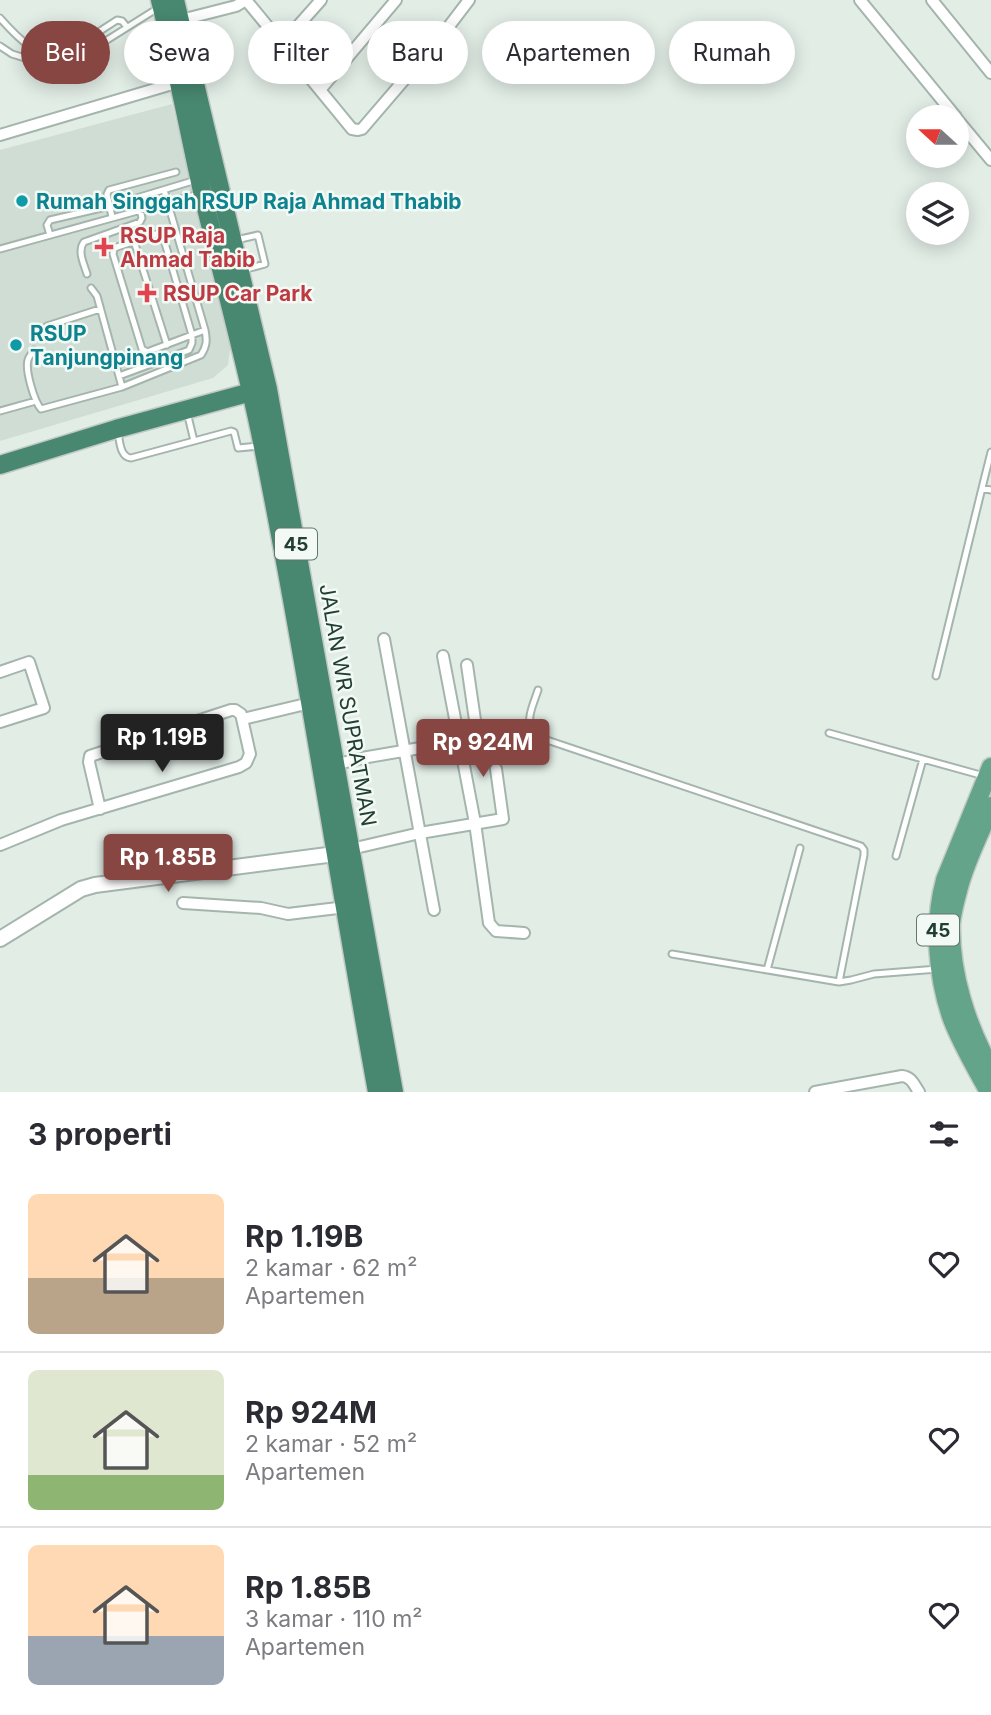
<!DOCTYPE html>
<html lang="id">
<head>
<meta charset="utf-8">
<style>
  :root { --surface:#fff; --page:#f2f2f3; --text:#2b2b33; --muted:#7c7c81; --line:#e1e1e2; --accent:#874642 }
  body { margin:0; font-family:Inter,sans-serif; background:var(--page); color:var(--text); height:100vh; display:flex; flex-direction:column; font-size:26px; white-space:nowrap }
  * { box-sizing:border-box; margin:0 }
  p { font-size:23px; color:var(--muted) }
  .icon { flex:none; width:38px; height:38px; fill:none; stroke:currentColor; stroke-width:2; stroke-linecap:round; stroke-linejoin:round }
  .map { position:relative; height:1092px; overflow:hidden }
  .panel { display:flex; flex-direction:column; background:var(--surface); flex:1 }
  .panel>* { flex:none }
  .banner { position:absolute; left:21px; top:21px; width:950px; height:63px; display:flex; gap:14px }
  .needle { width:46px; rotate:291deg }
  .tools { position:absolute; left:906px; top:105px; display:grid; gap:14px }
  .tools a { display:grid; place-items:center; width:63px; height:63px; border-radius:50%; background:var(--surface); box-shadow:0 4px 18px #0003; font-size:35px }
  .price { position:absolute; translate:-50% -60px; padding:0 16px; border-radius:7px; background:var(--accent); color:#fff; font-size:23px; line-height:46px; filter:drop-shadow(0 2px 4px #0008) }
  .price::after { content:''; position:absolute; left:50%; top:42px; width:21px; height:16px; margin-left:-10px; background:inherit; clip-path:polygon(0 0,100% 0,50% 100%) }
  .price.on { background:#222; color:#fff }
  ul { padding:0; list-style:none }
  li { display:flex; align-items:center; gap:21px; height:175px; padding:0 28px }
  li+li { border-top:2px solid var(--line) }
  li span { display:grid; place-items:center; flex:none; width:196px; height:140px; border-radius:10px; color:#555 }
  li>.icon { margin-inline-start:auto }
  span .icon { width:84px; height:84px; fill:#fffc; stroke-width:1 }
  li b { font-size:30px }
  h2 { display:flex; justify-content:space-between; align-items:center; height:84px; padding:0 28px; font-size:30px }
  .chip { padding:0 24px; border-radius:32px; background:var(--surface); box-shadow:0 4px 18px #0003; font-size:24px; line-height:63px }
  .chip.on { background:var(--accent); color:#fff }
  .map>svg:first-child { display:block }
  .built { fill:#d0ddd5 }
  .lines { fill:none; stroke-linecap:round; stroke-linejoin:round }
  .service-casing { stroke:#a4b5ad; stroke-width:9 }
  .minor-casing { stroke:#a4b5ad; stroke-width:14 }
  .tertiary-casing { stroke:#a4b5ad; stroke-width:18 }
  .primary-casing { stroke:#c1c9c6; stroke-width:21 }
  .trunk-casing { stroke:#c1c9c6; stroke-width:21 }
  .service { stroke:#fff; stroke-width:5 }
  .minor { stroke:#fff; stroke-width:10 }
  .tertiary { stroke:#fff; stroke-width:14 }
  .primary { stroke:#64a48b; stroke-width:18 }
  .trunk { stroke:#488870; stroke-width:18 }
  .culture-dot { fill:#0f9aa8; stroke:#f3f9f5; stroke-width:2.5 }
  .health-dot { fill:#e0444e; stroke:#f3f9f5; stroke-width:2.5 }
  .labels { text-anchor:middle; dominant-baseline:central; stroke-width:5; stroke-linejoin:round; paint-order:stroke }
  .shield { fill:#f3f9f5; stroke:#60776d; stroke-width:2 }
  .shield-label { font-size:19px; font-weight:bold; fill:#213f33 }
  .culture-label { font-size:21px; font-weight:bold; fill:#0d838f; stroke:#f3f9f5; text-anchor:start }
  .health-label { font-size:21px; font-weight:bold; fill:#be3a42; stroke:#f3f9f5; text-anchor:start }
  .street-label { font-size:21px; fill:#213f33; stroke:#f3f9f5 }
</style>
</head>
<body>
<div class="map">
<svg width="991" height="1092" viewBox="0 0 991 1092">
  <rect width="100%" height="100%" fill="#e2ede6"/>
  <path class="built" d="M172,104L231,343L228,365L213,378L0,441V150Z"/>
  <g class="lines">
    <defs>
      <path id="service" d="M0,18C16,36 39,62 66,53L117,20L122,21L127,27
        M0,46L12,54L61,69L158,8
        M112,217L107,194L109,190L176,172
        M175,228L117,247L114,249L113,254L142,349L147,352L205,330
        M50,235L47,225L50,220L110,206L196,180
        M236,240L258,235L265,264L243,270
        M134,241L167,345
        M0,249L199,194
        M87,274C84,264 77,251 84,242L140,222L142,218L140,209
        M44,331L47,326L100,309
        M34,350C32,353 29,356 28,360C25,370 34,401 41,409L122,387L97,296L91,288
        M119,376L189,350L192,343V335L162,233
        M122,387L201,355C207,346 207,340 205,330L164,190
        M0,411L36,401
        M118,433C120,442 120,457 131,458L194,441L187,412
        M194,441L231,431L234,432L238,448L260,446
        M982,488L991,452
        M936,676L982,488L991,490
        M538,690C535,700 525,720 532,730C533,733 538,736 541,738L861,846L864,850V855L839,982
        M829,733L984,776
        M896,856L923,759
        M672,954L839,982L851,980L874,974L938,969
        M767,970L800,848"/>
      <path id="minor" d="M246,0L352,129L358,130L362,129L440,38L469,0
        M860,0L956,117
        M932,0L991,73
        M181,20L236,6L246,0
        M282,44L321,0
        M320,90L396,0
        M957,119L991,160
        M0,135L179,82
        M384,639L434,910
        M443,656L475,823L489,923L496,931L524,933
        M0,672L29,662L44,708L0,722
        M243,719L310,703
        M330,766L362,758L473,739L477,734L467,665
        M0,845L61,820L239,767L246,763L250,754L241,714L235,710H231L90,756L89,762L100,809
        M351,849L420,833L503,819L496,769
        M183,903L261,908L288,914L346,907
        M815,1092L902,1076C912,1077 914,1085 919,1092"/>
      <path id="tertiary" d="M0,939L81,889L95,885L335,854"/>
      <path id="primary" d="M991,806C981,832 966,860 959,887C956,898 952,912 951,924C950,974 967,1026 991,1069
        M989,1092C976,1068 962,1045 952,1019C937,977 933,924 945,880L991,767"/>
      <path id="trunk" d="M160,0C176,63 188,128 202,191C222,277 246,361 263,447C306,661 338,877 377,1092
        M175,0L268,389L394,1092
        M0,465L116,429L251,392"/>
    </defs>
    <use href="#service" class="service-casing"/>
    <use href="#minor" class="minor-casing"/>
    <use href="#tertiary" class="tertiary-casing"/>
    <use href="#primary" class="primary-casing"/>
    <use href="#trunk" class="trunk-casing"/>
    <use href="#service" class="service"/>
    <use href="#minor" class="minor"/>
    <use href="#tertiary" class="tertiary"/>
    <use href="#primary" class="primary"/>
    <use href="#trunk" class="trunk"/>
  </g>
  <g class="culture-dot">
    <circle cx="22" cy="201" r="7"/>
    <circle cx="16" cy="345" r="7"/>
  </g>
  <g class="health-dot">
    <path d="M100.5 236.5h7v7h7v7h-7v7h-7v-7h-7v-7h7z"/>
    <path d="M143.5 282.5h7v7h7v7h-7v7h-7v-7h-7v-7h7z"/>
  </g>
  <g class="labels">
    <g class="shield">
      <rect x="275" y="528.5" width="42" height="31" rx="5"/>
      <rect x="917" y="914.5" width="42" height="31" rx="5"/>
    </g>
    <g class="shield-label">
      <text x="296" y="544">45</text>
      <text x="938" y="930">45</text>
    </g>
    <g class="culture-label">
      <text x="36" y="201">Rumah Singgah RSUP Raja Ahmad Thabib</text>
      <text x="30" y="333">RSUP<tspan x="30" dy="24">Tanjungpinang</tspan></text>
    </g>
    <g class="health-label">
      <text x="120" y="235">RSUP Raja<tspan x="120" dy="24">Ahmad Tabib</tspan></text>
      <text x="163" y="293">RSUP Car Park</text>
    </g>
    <g class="street-label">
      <text transform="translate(348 705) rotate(80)">JALAN WR SUPRATMAN</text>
    </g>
  </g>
</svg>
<div class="tools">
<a><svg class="needle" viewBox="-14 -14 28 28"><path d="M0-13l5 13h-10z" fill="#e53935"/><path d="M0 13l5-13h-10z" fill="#7c7c81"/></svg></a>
<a><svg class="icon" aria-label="layers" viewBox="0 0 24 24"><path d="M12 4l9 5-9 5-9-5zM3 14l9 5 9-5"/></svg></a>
</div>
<b class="price on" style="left:162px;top:774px">Rp 1.19B</b>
<b class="price" style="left:483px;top:779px">Rp 924M</b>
<b class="price" style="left:168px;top:894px">Rp 1.85B</b>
<div class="banner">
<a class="chip on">Beli</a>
<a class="chip">Sewa</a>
<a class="chip">Filter</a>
<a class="chip">Baru</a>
<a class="chip">Apartemen</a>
<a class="chip">Rumah</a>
</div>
</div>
<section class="panel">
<h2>3 properti<svg class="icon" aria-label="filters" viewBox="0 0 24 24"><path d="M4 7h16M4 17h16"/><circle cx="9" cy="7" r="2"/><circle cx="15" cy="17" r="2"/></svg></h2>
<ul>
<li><span style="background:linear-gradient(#ffd9b3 60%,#b9a48a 0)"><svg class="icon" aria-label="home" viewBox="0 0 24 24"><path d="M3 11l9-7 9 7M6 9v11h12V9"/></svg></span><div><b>Rp 1.19B</b><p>2 kamar · 62 m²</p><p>Apartemen</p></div><svg class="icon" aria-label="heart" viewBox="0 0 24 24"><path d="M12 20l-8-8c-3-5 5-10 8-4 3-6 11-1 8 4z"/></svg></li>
<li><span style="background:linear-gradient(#dfe7d0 75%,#8fb573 0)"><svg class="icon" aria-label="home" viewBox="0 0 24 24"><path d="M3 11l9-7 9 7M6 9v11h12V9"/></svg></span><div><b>Rp 924M</b><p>2 kamar · 52 m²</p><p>Apartemen</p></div><svg class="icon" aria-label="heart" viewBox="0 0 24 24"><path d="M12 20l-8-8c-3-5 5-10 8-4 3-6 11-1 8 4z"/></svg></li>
<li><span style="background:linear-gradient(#ffd9b3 65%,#9aa5b1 0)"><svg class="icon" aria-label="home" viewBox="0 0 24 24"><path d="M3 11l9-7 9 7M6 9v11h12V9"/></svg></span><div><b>Rp 1.85B</b><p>3 kamar · 110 m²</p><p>Apartemen</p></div><svg class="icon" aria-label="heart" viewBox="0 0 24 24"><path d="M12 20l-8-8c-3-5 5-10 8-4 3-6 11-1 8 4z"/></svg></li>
</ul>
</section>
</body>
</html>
